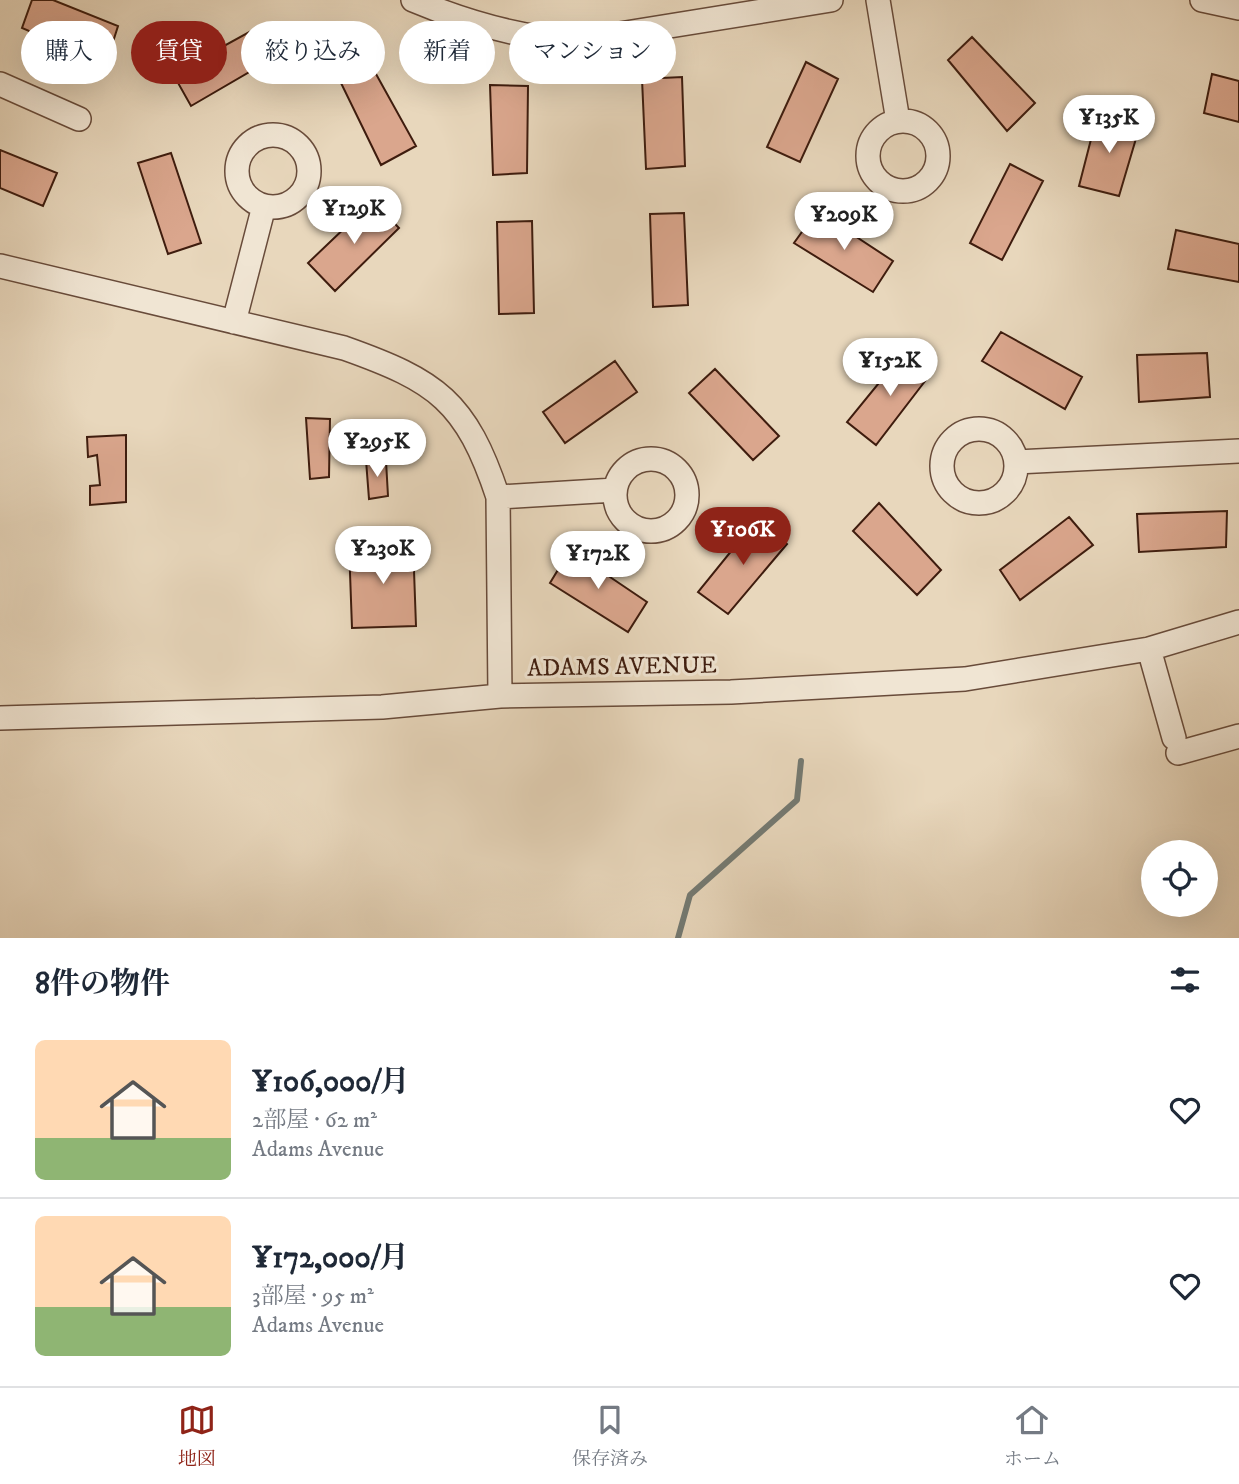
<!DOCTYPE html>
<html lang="ja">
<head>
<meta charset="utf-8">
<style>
  :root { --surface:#fff; --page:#f6f6f7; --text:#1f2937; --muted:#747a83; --line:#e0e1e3; --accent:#8f2418 }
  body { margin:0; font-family:"IM FELL DW Pica","Noto Serif JP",serif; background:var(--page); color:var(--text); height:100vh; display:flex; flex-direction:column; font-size:26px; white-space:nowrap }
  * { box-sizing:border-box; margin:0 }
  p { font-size:23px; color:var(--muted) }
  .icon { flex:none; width:38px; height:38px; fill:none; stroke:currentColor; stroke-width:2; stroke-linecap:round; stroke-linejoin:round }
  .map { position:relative; height:938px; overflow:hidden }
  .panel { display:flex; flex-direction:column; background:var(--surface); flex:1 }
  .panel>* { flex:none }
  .guide { position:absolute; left:21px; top:21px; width:700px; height:63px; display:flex; gap:14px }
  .tools { position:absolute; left:1141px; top:840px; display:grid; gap:14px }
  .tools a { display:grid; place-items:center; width:77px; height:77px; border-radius:50%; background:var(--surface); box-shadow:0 7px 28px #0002; font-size:35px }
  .price { position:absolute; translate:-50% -60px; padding:0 16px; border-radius:24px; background:#fff; color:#222; font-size:23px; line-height:46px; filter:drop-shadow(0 2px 4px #0008) }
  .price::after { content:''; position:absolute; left:50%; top:42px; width:21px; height:16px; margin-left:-10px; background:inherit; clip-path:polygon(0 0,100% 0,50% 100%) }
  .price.selected { background:var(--accent); color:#fff }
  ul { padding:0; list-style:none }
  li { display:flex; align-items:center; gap:21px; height:175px; padding:0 35px }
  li+li { border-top:2px solid var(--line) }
  li span { display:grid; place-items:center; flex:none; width:196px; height:140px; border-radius:10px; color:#555 }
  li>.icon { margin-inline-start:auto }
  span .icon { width:84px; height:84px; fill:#fffc; stroke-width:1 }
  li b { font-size:30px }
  h2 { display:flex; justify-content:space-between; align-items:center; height:84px; padding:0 35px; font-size:30px }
  .pill { padding:0 24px; border-radius:32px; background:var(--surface); box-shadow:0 7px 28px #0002; font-size:24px; line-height:63px }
  .pill.selected { background:var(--accent); color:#fff }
  .tabs { display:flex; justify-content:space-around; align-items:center; height:98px; border-top:2px solid var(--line); background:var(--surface); font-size:19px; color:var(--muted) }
  .tabs a { display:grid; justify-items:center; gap:4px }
  .tabs .selected { color:var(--accent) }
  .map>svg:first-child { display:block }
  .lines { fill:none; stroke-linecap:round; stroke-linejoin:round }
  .stream { stroke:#747a72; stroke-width:6 }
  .building { fill:#daa68d; stroke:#3e1c0e; stroke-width:2 }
  .minor-casing { stroke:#684b3a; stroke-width:26 }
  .minor { stroke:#f0e5d3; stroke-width:23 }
  .labels { text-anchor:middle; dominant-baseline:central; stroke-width:6; stroke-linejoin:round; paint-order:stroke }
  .street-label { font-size:24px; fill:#3e1c0e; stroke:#f0e5d3 }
</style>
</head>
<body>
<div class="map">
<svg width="1239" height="938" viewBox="0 0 1239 938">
  <rect width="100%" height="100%" fill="#e8d7bc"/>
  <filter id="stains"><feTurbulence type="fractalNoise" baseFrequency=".00286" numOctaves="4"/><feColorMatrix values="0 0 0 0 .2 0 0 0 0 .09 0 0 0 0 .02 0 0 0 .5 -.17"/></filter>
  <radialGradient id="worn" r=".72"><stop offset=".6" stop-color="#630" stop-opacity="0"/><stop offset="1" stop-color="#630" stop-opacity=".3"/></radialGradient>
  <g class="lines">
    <path class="stream" d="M678,938L690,895L797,800L801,761"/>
  </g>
  <path class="building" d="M32,0H53L118,26L106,64L22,28Z
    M251,31L270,60L191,106L173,74Z
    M972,37L1035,103L1007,131L948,60Z
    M806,62L838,79L800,162L767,147Z
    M371,65L416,146L381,165L340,81Z
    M1212,74L1239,81V122L1204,113Z
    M682,77L685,166L646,169L642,79Z
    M490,85L528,86L527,173L493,175Z
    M1097,116L1140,125L1119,196L1079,186Z
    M0,150L57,173L43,206L0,188Z
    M171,153L201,243L168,254L138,163Z
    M1010,164L1043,181L1002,260L970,243Z
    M373,201L399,228L335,291L308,263Z
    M817,211L893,261L873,292L794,243Z
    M684,213L688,305L653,307L650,214Z
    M532,221L534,313L499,314L497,222Z
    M1176,230L1239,244V282L1168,269Z
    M1001,332L1082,377L1065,409L982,361Z
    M905,351L932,372L876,445L847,422Z
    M1207,353L1210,397L1139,402L1137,355Z
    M615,361L637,392L565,443L543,412Z
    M715,369L779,436L753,460L689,393Z
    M306,418L330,419L329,477L310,479Z
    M126,435V502L90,505V486L100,485L97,455L88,457L87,437Z
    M366,460L386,461L388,496L369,499Z
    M879,503L941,570L917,595L853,531Z
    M1227,511L1226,547L1139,552L1137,514Z
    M1069,517L1093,545L1020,600L1000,570Z
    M758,518L787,544L728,614L698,592Z
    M413,543L416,626L352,628L349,545Z
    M570,550L647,602L628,632L550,583Z"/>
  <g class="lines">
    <defs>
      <path id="minor" d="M413,0C465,22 521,38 576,41L831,0
        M878,0L898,121
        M1202,0L1239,8
        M0,84L79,119
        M868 156a35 35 0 1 1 70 0a35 35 0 1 1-70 0Z
        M237 171a36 36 0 1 1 72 0a36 36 0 1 1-72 0Z
        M0,266L344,348C437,381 466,401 498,497L500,696
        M234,322L264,206
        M942 466a37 37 0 1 1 74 0a37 37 0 1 1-74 0Z
        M615 495a36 36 0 1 1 72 0a36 36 0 1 1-72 0Z
        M1016,462L1239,451
        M498,497L615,490
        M1149,649L1174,738
        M0,718L382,707L500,696L731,692L965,679L1149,649L1239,622
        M1178,753L1239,736"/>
    </defs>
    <use href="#minor" class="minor-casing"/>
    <use href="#minor" class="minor"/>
  </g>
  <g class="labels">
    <g class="street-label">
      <text transform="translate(622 667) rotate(-1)">ADAMS AVENUE</text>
    </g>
  </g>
  <rect width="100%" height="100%" filter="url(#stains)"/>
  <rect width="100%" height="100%" fill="url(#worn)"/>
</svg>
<div class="tools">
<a><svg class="icon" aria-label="locate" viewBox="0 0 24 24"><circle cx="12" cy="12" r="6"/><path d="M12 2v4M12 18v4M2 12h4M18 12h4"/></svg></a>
</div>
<b class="price" style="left:1109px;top:155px">¥135K</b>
<b class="price" style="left:354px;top:246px">¥129K</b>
<b class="price" style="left:844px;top:252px">¥209K</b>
<b class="price" style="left:890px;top:398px">¥152K</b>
<b class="price" style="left:377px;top:479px">¥295K</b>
<b class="price selected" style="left:743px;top:567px">¥106K</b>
<b class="price" style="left:383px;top:586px">¥230K</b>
<b class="price" style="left:598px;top:591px">¥172K</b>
<div class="guide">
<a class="pill">購入</a>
<a class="pill selected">賃貸</a>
<a class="pill">絞り込み</a>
<a class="pill">新着</a>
<a class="pill">マンション</a>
</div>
</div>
<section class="panel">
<h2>8件の物件<svg class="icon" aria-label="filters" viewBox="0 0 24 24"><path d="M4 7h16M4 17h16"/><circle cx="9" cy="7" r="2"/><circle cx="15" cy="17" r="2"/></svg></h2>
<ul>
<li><span style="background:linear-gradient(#ffd9b3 70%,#8fb573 0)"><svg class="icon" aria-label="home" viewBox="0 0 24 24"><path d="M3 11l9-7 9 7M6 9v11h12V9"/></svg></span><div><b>¥106,000/月</b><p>2部屋 · 62 m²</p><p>Adams Avenue</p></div><svg class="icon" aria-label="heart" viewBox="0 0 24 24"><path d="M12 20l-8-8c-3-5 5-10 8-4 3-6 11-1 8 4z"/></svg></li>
<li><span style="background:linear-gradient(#ffd9b3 65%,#8fb573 0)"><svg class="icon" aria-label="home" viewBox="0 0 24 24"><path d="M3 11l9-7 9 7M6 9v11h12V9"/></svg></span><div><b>¥172,000/月</b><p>3部屋 · 95 m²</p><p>Adams Avenue</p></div><svg class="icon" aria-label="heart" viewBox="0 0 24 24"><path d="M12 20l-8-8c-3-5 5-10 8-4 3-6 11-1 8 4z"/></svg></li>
</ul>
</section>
<nav class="tabs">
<a class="selected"><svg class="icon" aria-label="map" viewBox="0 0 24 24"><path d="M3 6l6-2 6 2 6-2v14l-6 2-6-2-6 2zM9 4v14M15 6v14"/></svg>地図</a>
<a><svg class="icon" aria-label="saved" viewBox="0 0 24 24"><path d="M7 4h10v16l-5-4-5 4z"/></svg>保存済み</a>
<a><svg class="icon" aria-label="home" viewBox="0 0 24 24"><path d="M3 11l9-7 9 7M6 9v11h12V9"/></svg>ホーム</a>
</nav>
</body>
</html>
